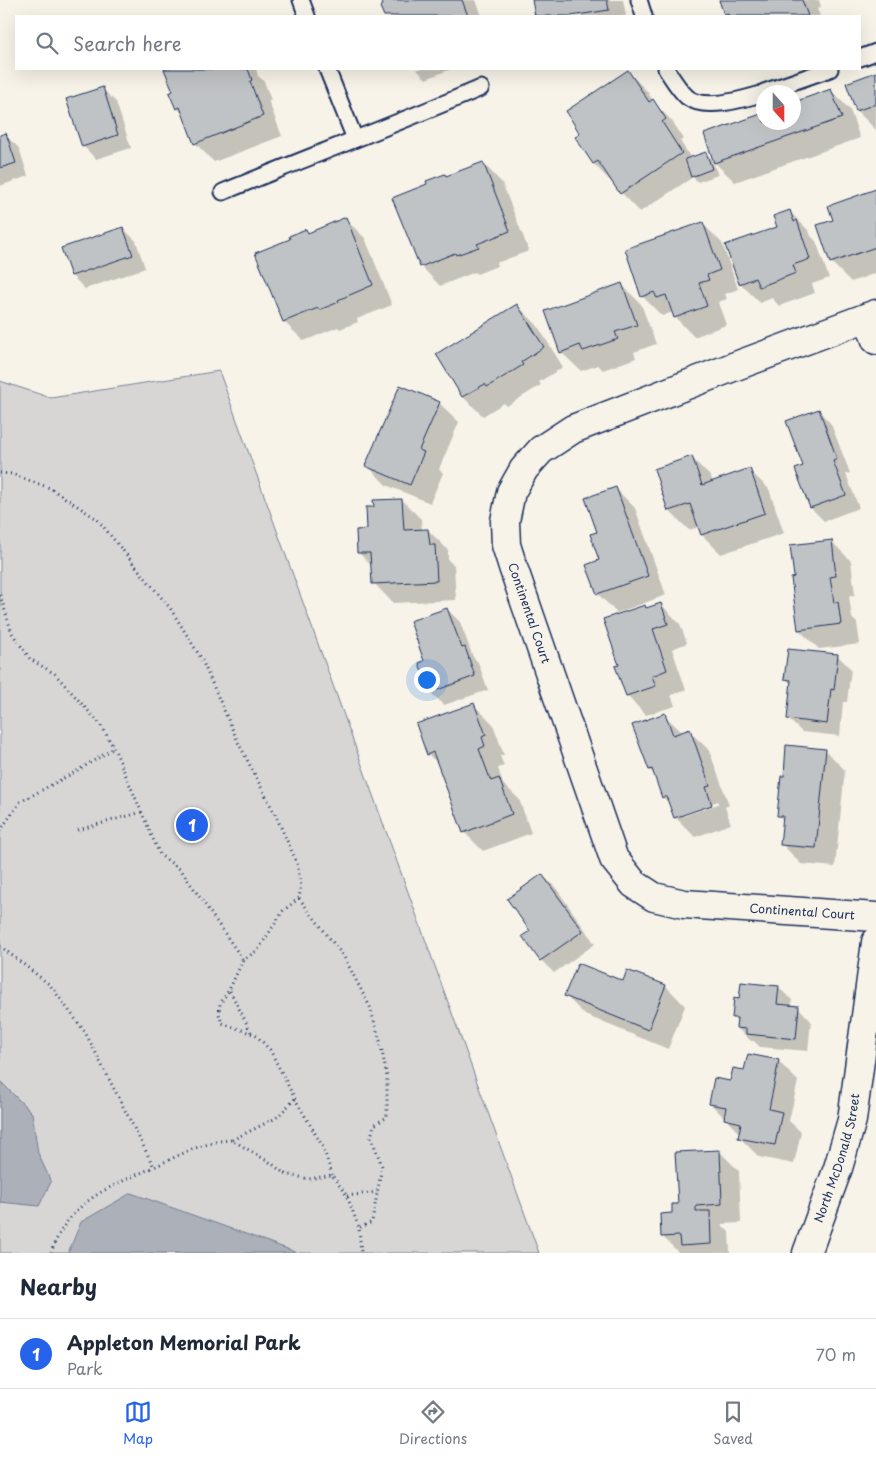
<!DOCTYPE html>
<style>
:root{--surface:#fff;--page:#f6f6f7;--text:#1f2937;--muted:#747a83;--line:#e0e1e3;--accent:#2563eb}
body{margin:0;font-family:"Playpen Sans",sans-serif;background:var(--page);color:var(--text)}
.compass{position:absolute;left:756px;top:85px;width:45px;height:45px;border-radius:50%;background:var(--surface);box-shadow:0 5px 20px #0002;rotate:159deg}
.you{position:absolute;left:426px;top:679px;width:18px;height:18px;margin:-12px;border:4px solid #fff;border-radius:50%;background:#1a73e8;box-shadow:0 0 0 8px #1a73e833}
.badge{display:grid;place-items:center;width:32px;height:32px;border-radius:50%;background:var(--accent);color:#fff;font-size:16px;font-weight:700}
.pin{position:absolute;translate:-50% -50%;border:2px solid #fff;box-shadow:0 1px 5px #0006}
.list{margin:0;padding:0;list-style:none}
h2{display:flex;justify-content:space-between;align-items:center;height:65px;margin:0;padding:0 20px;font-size:21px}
h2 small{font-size:16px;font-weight:400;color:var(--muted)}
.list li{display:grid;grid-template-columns:32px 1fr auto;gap:15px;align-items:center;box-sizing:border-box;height:70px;padding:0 20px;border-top:1px solid var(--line)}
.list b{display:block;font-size:19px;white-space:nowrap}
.list p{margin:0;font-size:16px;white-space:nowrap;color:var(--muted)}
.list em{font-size:16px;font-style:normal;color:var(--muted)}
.icon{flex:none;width:28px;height:28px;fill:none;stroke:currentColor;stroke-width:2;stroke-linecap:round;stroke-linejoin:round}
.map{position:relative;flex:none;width:876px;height:1253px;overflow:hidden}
.search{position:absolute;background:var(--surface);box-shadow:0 5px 20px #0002;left:15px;right:15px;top:15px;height:55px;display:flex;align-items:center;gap:12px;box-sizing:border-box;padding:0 18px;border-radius:0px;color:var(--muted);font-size:19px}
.sheet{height:135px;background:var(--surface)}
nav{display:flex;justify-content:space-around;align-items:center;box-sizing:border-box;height:70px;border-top:1px solid var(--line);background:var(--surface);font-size:14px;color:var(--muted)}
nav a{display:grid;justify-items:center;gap:2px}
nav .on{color:var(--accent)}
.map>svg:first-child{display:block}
.green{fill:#d7d6d4;stroke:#798299}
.water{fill:#acb0b9;stroke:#727c95}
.shadow{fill:#0003;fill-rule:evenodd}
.building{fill:#c0c3c5;stroke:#1b2f5e}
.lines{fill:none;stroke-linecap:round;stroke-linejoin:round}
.lane-casing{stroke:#1b2f5e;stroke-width:19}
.street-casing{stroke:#1b2f5e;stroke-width:31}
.path{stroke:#1b2f5e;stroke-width:3;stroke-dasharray:1 4;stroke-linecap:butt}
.lane{stroke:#f7f3e8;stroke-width:15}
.street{stroke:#f7f3e8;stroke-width:28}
.labels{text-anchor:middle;stroke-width:5;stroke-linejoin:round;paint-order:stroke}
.street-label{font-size:12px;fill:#1b2f5e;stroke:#f7f3e8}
</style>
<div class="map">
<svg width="876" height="1253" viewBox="0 0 876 1253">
<rect width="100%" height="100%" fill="#f7f3e8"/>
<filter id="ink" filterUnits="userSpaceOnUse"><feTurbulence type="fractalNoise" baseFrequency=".02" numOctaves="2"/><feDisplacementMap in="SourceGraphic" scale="10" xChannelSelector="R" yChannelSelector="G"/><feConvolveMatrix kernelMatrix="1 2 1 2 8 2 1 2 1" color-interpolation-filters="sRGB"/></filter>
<g filter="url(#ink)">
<polygon class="green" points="219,371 539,1253 0,1253 0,381 51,398"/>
<g class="water">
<polygon points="0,1081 32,1113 38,1153 51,1182 39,1206 0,1202"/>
<polygon points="131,1193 293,1251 298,1253 68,1253 81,1222"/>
</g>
<g class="shadow">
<polygon points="383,0 476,0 482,16 386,16 382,7 385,6"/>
<polygon points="534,0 623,0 626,16 536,16"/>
<polygon points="720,0 819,0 821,7 817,9 820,16 727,16"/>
<polygon points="165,69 256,69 258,76 264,81 271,100 268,100 282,136 214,162 195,143 184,115 177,108 174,92"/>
<polygon points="416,69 451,69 426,79"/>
<polygon points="628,72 647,91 655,104 672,121 684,139 680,141 691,158 706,153 712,160 718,175 698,182 693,177 640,212 594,164 577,137 582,134"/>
<polygon points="876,74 876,130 857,111"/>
<polygon points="102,89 116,102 131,148 96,159 83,146"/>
<polygon points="831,90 850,110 860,138 735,182 715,163 705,135 764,122 794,122 794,104"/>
<polygon points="5,135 19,148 28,176 0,186 0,136"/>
<polygon points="483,163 502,183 529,251 496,263 497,266 477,274 475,272 440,286 421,266 447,177"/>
<polygon points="876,191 876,273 851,282 831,262 835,221"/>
<polygon points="790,212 809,231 811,236 816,241 829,278 812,284 815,293 779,306 772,298 760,303 740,283"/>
<polygon points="345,219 365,238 392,305 357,319 358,322 340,329 338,327 304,341 284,322 257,254 291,240 306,230 309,234"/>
<polygon points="702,223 722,243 738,289 725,294 727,299 718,302 726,325 694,337 675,317 673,312 662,316 642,296"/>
<polygon points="123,228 136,241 145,268 85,289 72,276"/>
<polygon points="622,285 641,304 656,344 634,352 636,358 603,370 598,365 581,371 561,352"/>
<polygon points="517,305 537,325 563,367 539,382 541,385 507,406 504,403 483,416 463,397 437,354"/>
<polygon points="439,403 459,422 439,469 443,473 430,503 386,485 367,465"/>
<polygon points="818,410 831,424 850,473 846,474 859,508 824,521 811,508 804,467"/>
<polygon points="692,458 711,477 713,482 749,470 769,489 784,533 721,554 702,535 699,527 689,530 669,511 656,470"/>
<polygon points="615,488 635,508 666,595 617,613 598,594 600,561 598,533"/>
<polygon points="402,500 421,519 422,530 428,530 448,550 448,560 454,565 456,600 393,603 374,583 372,566 359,553 369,530"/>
<polygon points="831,541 851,561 855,595 849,596 852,618 857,623 860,644 819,649 799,630"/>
<polygon points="661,604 680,624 687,643 672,649 686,690 671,695 675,706 646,715 627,696 621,666 645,606 648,609"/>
<polygon points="447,609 460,622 473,657 478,662 488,690 444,705 430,692 426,661"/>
<polygon points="838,656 851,669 847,702 843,702 840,736 802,732 788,719 792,685 786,679"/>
<polygon points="473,704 493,724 504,755 500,756 504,766 498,768 503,784 519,799 531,833 483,851 464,832 440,766 428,754"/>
<path d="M 664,715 L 683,733 L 689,731 L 709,750 L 729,805 L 725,807 L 731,824 L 695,837 L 675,817 L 671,805 L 663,797 L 655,775 L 650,770 ZM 718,801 L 718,804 L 684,816 L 682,814 Z"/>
<polygon points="825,750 845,770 835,867 801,864 782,844 784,821 778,815 785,777"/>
<polygon points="542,875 556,888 595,944 554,973 541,960 531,931"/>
<polygon points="628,971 666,986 685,1006 668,1049 585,1015 566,996 623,982"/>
<polygon points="778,987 792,1000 791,1007 798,1007 811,1021 808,1051 760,1047 754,1041 751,1041 737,1028 738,1022 734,1017 741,1000"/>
<polygon points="778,1061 798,1081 789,1121 801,1132 794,1164 759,1157 739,1137 740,1134 710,1103 731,1083 745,1072"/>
<polygon points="719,1151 739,1171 741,1223 721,1224 729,1232 730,1253 679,1253 662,1236 679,1205"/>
</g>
<g class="building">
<polygon points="381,0 462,0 468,16 384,16 380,7 383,5"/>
<polygon points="532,0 607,0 609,10 571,16 535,16"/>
<polygon points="719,0 802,0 808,16 729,16 728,14 724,15"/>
<polygon points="164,69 248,69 252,80 250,81 263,116 194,144 180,107 176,109 169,93 173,91"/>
<polygon points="628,70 649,102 653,99 666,119 662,122 682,153 620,194 598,161 593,164 575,137 580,134 566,111"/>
<polygon points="876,72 876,104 856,111 846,83"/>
<polygon points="103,87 118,135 82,147 66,99"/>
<polygon points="831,89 842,118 714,163 704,134 764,113 764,122 794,122 794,102"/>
<polygon points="6,133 16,163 0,168 0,135"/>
<polygon points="706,152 712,169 691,177 685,159"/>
<polygon points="483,162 510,231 477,244 479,247 456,255 455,253 420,267 392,198 427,184 426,181 445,174 446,176"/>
<polygon points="876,189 876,247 830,263 817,225 833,220 828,206"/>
<polygon points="790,210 794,222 797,220 810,259 793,265 796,273 759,287 755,278 739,284 725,245 777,227 773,216"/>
<polygon points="346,217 373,285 338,300 339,302 319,310 318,308 283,322 255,253 290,239 289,236 306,229 308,233"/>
<polygon points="703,222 720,270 707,275 709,280 699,283 707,306 674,318 666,295 657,298 654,292 641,297 625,249"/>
<polygon points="123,227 133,255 71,276 61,248"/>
<polygon points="622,283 637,325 615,332 618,339 583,351 580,345 560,353 545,311"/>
<polygon points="517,304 544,347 521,362 523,365 487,387 485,384 462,397 436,354"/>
<polygon points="400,385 440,402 419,450 424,452 410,485 365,466"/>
<polygon points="819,409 837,459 833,461 846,495 810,508 795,469 803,466 786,421"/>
<polygon points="692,456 702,485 750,468 765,513 701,535 690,504 668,511 654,469"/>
<polygon points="616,487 648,576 597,594 586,565 599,560 590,534 597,532 585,498"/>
<polygon points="402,499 404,530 428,529 430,545 435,545 437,581 372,584 370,553 357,553 356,530 367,529 366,507 374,507 373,500"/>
<polygon points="832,540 836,576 830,577 834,603 838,602 841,624 798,630 791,578 794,577 790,545"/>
<polygon points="661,603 668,624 653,629 667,670 652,676 656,686 626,696 615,666 619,665 603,619 645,605 646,608"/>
<polygon points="447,608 462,648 465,647 475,676 429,693 419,663 424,661 410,621"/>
<polygon points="788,649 838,654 834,690 831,689 827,724 787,719 791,680 784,679"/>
<polygon points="474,703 486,735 482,737 485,746 479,749 491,781 499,778 512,814 463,833 433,752 427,755 416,724"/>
<polygon points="665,713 673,735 690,729 710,786 706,787 712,805 674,818 666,796 662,798 652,769 649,770 632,725"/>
<polygon points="786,745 826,749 816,848 780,845 783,816 777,816 781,776 784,776"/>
<polygon points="542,874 583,931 540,961 522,936 530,931 507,899"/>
<polygon points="578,963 623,981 627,970 666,985 648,1030 564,996"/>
<polygon points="741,982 779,986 777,1004 799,1006 796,1039 746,1034 746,1029 736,1028 737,1018 732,1018 734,998 739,999"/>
<polygon points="748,1054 779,1060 769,1109 782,1112 775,1145 738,1138 741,1123 724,1119 726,1107 709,1104 714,1078 730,1081 733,1068 744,1070"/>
<polygon points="720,1150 722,1204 696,1206 696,1211 710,1211 711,1244 680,1246 679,1236 661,1237 660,1214 672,1213 672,1204 678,1204 675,1152"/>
</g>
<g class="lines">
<g class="lane-casing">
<g id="lane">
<polyline points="301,0 307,16"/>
<polyline points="639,0 644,16"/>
<polyline points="860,58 876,52"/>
<polyline points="327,69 355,139"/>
<path d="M 666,69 C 672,78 679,90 687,97 C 704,111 745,99 764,93"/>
<polyline points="764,92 830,69"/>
<path d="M 223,192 C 309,157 396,124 481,88"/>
</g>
</g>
<g class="street-casing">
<g id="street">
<path id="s1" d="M 876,314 L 733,367 L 573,429 L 541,450 L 524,469 L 511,492 L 505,521 L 506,545 L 514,570 L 614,859 L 634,884 L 654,897 L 684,904 L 876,917"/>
<polyline points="868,317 876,340"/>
<path id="s2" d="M 807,1253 L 838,1168 L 852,1120 L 876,942"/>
</g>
</g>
<g class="path">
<polyline points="0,473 12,474 50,488 97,519 170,608 201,658 238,742 276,816 297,863 301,886 299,898 344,957 370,1007 380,1041 387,1077 387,1117 374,1125 371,1137 382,1166 372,1222 359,1228"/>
<polyline points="0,595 12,633 30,659 55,674 100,724 114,748 160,855 181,870 243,960"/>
<polyline points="78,830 142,812"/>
<polyline points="0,831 20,802 77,771 114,748"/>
<polyline points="299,898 283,911 258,950 243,960 229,990 220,1004 219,1014 222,1023 256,1035 270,1050 295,1099 323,1147 332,1175"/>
<polyline points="0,946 50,985 85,1032 154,1167 192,1149 219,1141 232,1140 271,1163 285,1174 309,1179 332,1175 347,1196 359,1228 361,1253"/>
<polyline points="230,991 252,1034"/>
<polyline points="232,1140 276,1118 295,1099"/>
<polyline points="347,1196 377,1192"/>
<path d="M 51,1253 C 69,1200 108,1188 154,1167"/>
</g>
<use href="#lane" class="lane"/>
<use href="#street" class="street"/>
</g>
</g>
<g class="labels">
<g class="street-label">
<text dy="4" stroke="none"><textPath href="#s1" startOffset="540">Continental Court</textPath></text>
<text dy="4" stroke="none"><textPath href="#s1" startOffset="1005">Continental Court</textPath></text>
<text dy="4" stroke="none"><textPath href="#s2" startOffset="100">North McDonald Street</textPath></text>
</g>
</g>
</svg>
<svg class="compass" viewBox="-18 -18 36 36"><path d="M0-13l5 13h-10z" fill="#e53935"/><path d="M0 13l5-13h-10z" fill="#747a83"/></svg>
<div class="you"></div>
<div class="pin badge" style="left:192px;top:825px">1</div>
<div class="search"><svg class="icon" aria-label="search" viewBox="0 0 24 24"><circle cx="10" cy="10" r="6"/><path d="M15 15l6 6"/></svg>Search here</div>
</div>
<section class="sheet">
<h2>Nearby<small></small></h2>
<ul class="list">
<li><span class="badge">1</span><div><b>Appleton Memorial Park</b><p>Park</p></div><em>70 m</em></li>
</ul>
</section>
<nav>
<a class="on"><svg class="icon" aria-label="map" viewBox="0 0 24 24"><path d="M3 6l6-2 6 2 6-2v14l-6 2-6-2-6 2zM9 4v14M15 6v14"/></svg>Map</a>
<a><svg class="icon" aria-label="directions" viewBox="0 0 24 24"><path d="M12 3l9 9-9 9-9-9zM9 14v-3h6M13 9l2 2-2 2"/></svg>Directions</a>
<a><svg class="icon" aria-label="saved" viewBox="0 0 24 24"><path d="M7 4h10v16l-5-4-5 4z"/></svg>Saved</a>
</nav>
